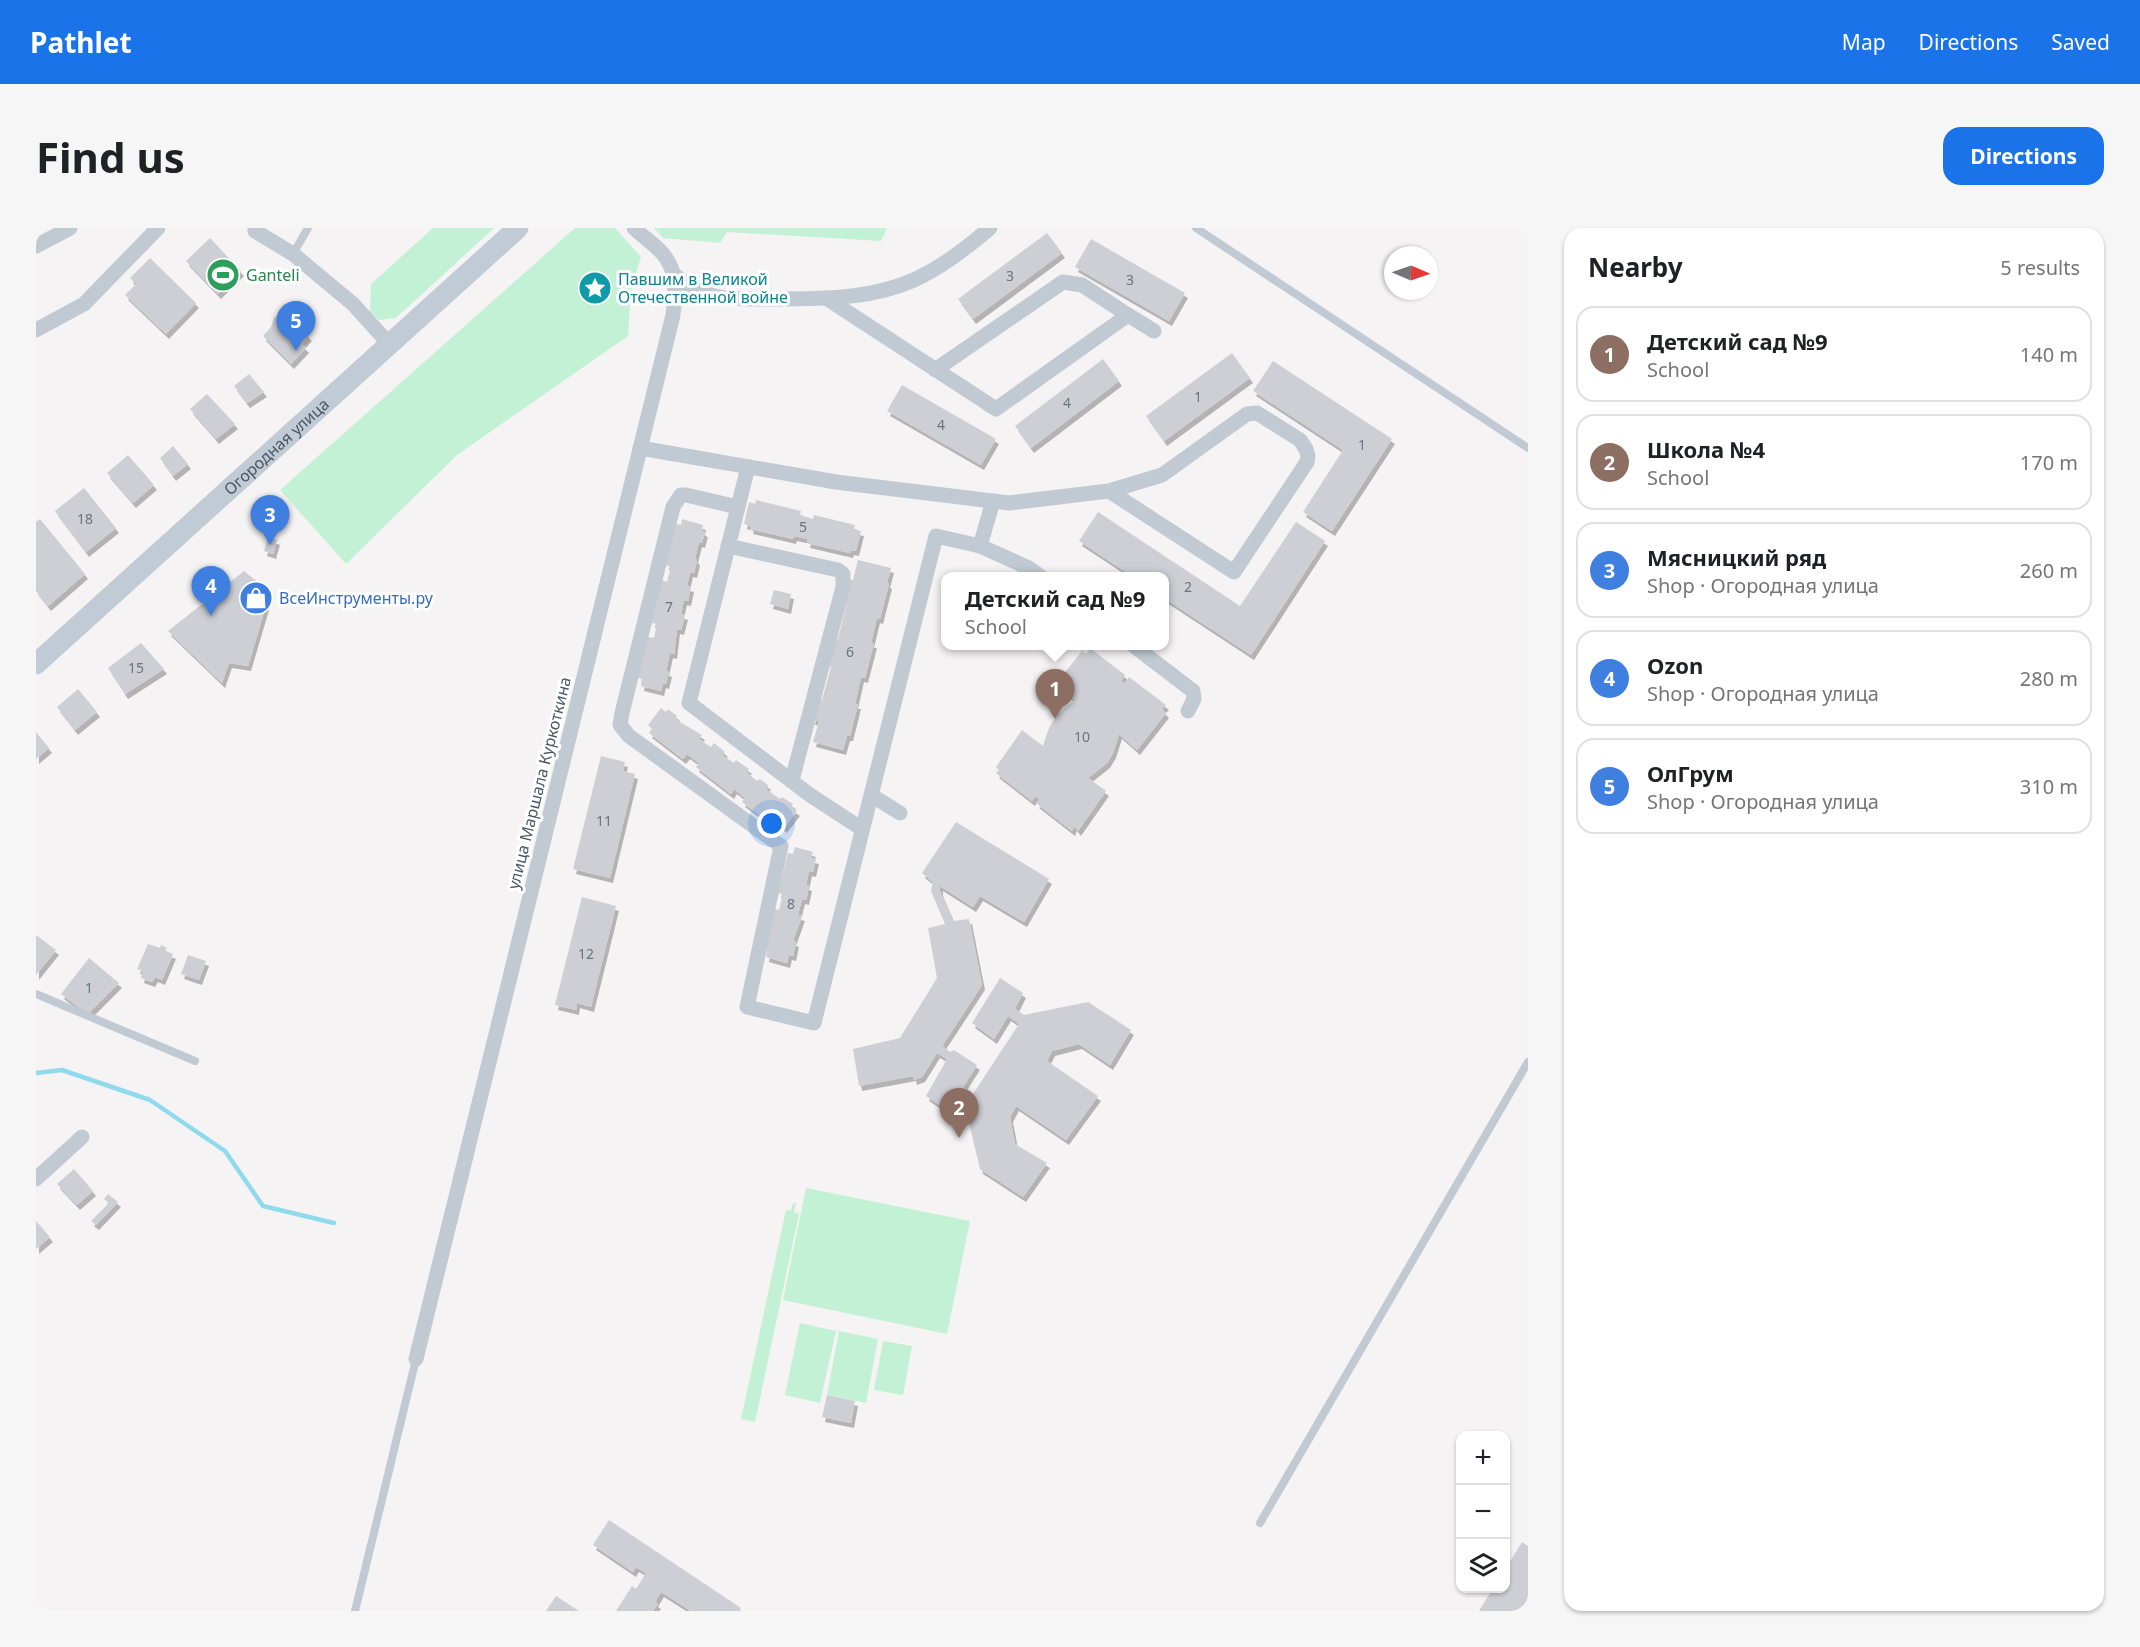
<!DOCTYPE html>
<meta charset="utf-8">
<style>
:root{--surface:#fff;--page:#f6f6f6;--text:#202124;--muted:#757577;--line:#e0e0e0;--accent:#1a73e8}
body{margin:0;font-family:"Noto Sans",sans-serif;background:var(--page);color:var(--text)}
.controls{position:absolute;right:18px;bottom:18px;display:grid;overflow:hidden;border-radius:12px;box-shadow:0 2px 4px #0004}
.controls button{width:54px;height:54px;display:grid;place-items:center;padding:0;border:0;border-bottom:2px solid var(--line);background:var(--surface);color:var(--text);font:30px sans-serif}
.compass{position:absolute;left:1348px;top:18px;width:54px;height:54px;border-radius:50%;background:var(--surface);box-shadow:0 2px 4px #0004;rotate:92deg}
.you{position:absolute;left:736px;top:596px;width:21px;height:21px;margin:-15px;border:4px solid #fff;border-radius:50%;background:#1a73e8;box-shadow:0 0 0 9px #1a73e833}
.badge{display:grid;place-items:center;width:39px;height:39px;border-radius:50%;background:var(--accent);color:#fff;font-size:20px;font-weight:700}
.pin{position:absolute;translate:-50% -50px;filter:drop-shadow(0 2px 3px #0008)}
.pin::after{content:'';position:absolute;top:32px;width:21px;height:18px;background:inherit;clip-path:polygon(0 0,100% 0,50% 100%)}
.popup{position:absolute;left:905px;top:344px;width:228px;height:78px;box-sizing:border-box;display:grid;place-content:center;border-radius:12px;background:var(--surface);filter:drop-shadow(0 2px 4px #0005);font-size:20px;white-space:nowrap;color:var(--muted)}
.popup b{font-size:22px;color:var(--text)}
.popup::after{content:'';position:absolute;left:50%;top:100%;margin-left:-12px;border:12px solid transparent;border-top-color:var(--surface)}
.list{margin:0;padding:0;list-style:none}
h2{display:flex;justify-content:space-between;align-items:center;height:78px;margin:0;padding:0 24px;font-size:26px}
h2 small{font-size:20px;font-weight:400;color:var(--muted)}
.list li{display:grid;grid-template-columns:39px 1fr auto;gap:18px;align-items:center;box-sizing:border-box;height:96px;margin:0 12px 12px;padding:0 12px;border:2px solid var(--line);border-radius:18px}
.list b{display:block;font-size:22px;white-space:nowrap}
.list p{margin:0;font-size:20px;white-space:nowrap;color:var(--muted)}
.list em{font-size:20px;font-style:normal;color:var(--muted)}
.icon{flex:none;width:33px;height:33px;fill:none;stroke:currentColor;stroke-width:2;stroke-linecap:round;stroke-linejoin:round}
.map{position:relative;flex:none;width:1492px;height:1383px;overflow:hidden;border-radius:18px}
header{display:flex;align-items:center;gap:36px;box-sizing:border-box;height:84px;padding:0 30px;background:var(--accent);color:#fff}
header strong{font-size:28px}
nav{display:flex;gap:33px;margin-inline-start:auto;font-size:21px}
.intro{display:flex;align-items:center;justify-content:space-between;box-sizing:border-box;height:144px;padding:0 36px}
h1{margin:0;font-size:42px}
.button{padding:15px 27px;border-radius:18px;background:var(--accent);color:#fff;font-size:21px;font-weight:700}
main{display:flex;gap:36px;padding:0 36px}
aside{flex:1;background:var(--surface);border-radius:18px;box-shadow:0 2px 4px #0004}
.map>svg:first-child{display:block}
.green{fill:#c3f1d5}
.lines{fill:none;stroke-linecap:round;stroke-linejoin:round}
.stream{stroke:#90daee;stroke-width:4.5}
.building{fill:#cdcfd5;filter:url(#shadow)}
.lane{stroke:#c1cad2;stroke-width:8}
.street{stroke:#c1cad2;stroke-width:15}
.secondary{stroke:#c1cbd6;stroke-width:21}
.labels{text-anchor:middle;stroke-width:6;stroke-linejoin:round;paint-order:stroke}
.number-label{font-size:14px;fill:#6b747e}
.leisure-label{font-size:16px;fill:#27864d;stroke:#fff;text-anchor:start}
.culture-label{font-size:16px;fill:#0d838f;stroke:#fff;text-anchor:start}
.street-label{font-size:16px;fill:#4a5661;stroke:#fff}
.shop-label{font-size:16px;fill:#366cbe;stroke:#fff;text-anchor:start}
</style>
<header>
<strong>Pathlet</strong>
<nav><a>Map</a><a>Directions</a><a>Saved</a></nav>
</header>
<div class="intro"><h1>Find us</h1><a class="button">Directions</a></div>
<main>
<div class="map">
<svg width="1492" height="1383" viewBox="0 0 1492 1383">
<defs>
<filter id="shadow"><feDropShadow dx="3" dy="5" stdDeviation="0" flood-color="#0004"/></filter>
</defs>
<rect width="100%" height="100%" fill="#f5f3f3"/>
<g class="green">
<polygon points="397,0 458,0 373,78 359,90 343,92 334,84 335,56"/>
<polygon points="539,0 579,0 605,29 595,62 592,108 421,227 310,336 244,262"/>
<polygon points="618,0 851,0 845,13 691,4 684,15 627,10"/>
<polygon points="770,960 934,993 911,1106 747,1072"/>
<polygon points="757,975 760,975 758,984 763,986 719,1194 705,1191 750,982 755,983"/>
<polygon points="764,1095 800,1103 784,1175 749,1167"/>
<polygon points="803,1103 842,1111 830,1175 791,1167"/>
<polygon points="847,1113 876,1118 867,1167 838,1162"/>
</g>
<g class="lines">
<polyline class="stream" points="0,845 26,842 114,872 189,923 227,978 298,995"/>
</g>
<g class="building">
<polygon points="1011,5 1026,25 937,91 922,71"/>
<polygon points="174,10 205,43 182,66 150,33"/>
<polygon points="1055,11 1149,65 1133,93 1039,39"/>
<polygon points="114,30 160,75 130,106 89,67 100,56 94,50"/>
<polygon points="245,86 260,87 265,94 265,101 273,108 266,116 270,120 255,136 227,108 235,99 238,90"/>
<polygon points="1196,125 1214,150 1128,213 1110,188"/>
<polygon points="1067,131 1083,153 995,220 979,198"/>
<polygon points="1237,133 1356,211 1296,303 1267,284 1307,222 1217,163"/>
<polygon points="213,146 228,164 211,175 198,158"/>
<polygon points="866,157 960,211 945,237 851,183"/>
<polygon points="171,166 199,196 180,211 154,181"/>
<polygon points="137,218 152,236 137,248 124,230"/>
<polygon points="92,227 118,257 97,275 71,245"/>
<polygon points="48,260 80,300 50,324 19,283"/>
<polygon points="720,272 765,283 764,287 777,291 778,287 819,297 818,302 825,303 820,323 815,322 814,325 771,315 772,311 758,308 757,311 714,301 715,298 708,296 713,274 719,276"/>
<polygon points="1062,284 1204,378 1260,294 1289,313 1215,427 1128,370 1128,348 1096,348 1043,313"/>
<polygon points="4,291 49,346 12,378 0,363 0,294"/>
<polygon points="646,291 667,297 666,303 669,304 666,315 663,314 659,330 661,333 658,345 654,344 651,358 655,359 652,373 648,372 645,386 649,387 645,402 641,401 638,426 634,425 630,443 633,444 630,456 627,455 625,463 605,458 606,451 602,450 612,409 618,410 621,396 616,395 626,352 631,354 635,339 630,337 640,296 645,297"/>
<polygon points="232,309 241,312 237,326 228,323"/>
<polygon points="822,332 855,340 851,355 853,356 844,391 841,390 835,415 838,415 829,450 825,449 819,476 822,476 814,508 811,508 807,522 777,514 783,493 776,492 781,471 786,472 796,435 791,433 797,410 802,411 811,374 807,373 812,351 817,352"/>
<polygon points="208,343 234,364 212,438 193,435 186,455 132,403"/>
<polygon points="738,362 755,366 752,381 734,376"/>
<polygon points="105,415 128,441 89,466 72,440"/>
<polygon points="1054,420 1089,447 1085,453 1089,456 1093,449 1130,477 1126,481 1130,485 1101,522 1083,506 1077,525 1071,535 1052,550 1070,563 1042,603 1038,598 1036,603 1000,575 1004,572 999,568 996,573 960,545 963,542 960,539 986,502 1007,518 1013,500 1021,487 1039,472 1020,456 1046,423 1050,426"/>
<polygon points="42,461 61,484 39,502 21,479"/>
<polygon points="625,480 630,484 632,481 641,488 639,491 666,507 663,511 675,519 678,515 689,524 686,527 698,535 700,532 713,541 710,544 721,553 724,551 732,557 730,561 744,571 746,569 757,576 755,579 761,583 748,600 743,596 741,600 706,574 709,570 698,561 695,566 660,539 663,535 651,526 647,531 613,505 616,501 612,497"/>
<polygon points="0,504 13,520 0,531"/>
<polygon points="565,528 589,534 587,543 599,546 574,650 537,641"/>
<polygon points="920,594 1013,651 988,694 944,668 937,679 904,658 904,663 917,693 933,691 946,757 906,818 914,824 918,822 941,837 927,859 937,866 983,796 972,788 958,811 936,795 964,750 987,765 979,781 988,787 1052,774 1095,802 1074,837 1043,816 1016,823 1011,833 1062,868 1030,912 980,878 974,889 979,916 1011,935 987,969 944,941 929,878 930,873 921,866 911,882 890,868 911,831 901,825 886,849 878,852 877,848 823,858 817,821 864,810 901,750 892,700 909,696 895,663 897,654 886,645"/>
<polygon points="759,619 777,624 775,630 780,631 777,644 773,643 770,657 773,658 770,672 766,671 762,687 766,688 757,713 760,714 757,728 753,727 751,735 730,729 731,723 728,722 738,681 743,682 747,666 742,665 752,625 757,626"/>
<polygon points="546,669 580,678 555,779 541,775 540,782 519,777"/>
<polygon points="0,707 20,722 0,747"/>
<polygon points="112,716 124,720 125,717 131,720 129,723 137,726 126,752 119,749 116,754 105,750 107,743 101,741"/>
<polygon points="152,727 170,733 163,752 145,746"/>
<polygon points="53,730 83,755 52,786 25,766"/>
<polygon points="38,941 57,963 41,977 21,956"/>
<polygon points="72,966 82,974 60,997 55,993 73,975 68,971"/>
<polygon points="0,993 14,1009 0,1021"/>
<polygon points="791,1167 819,1173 815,1195 786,1189"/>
<polygon points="573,1292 705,1380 703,1383 655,1383 625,1364 619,1374 622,1376 617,1383 580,1383 596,1358 600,1361 610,1345 600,1339 597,1344 557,1317"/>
<polygon points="1486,1314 1492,1318 1492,1375 1487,1383 1443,1383 1457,1360 1470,1360 1470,1340"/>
<polygon points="520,1368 543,1383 510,1383"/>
</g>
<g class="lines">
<g class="lane">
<polyline points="1160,0 1492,220"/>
<polyline points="257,26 272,0"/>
<polyline points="0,766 159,833"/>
<polyline points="1224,1295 1492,834"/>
<polyline points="319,1383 380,1131"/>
</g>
<g class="street">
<polyline points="219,0 219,3 257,26 317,76 354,117"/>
<polyline points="0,18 34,0"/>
<path d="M 637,46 C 646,52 657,62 668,65 C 688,72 711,71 732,71 C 783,71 840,72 886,48 C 910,36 933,18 954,0"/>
<polyline points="790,70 960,181 1092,87 1118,103"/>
<polyline points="0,102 48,76 122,0"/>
<polyline points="899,142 1027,54 1046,57 1092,87"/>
<polyline points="604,220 800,254 973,275 1073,263 1198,344 1271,234 1272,228 1270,221 1264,212 1221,185 1211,186 1126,247 1073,263"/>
<polyline points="712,239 702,279 650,267 645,267 637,279 586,485 584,497 593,508 745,618 711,779 778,795 900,308 944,318 957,273"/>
<polyline points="702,279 653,475 774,567 826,601"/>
<polyline points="692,318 802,342 807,346 807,359 756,552"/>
<polyline points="944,318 993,340 1004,348"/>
<polyline points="1098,418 1157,463 1158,471 1152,483"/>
<polyline points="835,567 864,585"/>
<polyline points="0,951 46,909"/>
<path d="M 380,1131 L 637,87 C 639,68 642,47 630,30 C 623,19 608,10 598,0"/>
</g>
<path class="secondary" id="s1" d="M 0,436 L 482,0"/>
</g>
<defs>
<g id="stadium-disc" transform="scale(1.725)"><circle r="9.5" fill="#2e9e5b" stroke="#fff"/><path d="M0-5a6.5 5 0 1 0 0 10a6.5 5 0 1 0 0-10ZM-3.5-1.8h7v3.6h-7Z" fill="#fff"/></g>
<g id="sight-disc" transform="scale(1.725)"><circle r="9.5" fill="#0f9aa8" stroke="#fff"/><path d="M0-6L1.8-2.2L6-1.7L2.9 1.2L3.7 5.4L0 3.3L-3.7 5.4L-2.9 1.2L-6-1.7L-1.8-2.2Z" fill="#fff"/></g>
<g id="shop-disc" transform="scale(1.725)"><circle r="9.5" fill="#3f7fe0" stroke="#fff"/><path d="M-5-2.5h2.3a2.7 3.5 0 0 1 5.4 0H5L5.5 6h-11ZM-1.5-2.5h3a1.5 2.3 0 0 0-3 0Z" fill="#fff"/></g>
</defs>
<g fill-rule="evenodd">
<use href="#stadium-disc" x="187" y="47"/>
<use href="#sight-disc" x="559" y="60"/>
<use href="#shop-disc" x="220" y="370"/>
</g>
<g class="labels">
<g class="number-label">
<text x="974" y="53">3</text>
<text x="1094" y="57">3</text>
<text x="1162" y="174">1</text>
<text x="1031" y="180">4</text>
<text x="905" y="202">4</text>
<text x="1326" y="222">1</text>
<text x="49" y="296">18</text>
<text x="767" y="304">5</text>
<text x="1152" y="364">2</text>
<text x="633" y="384">7</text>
<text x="814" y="429">6</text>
<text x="100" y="445">15</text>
<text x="1046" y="514">10</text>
<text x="568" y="598">11</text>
<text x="755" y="681">8</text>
<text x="550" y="731">12</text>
<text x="53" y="765">1</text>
</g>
<g class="leisure-label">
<text x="210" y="53">Ganteli</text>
</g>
<g class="culture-label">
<text x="582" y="57">Павшим в Великой<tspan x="582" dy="18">Отечественной войне</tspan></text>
</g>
<g class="street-label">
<text dy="6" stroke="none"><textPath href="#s1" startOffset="324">Огородная улица</textPath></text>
<text transform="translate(503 555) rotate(-76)" y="6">улица Маршала Куркоткина</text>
</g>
<g class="shop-label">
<text x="243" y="376">ВсеИнструменты.ру</text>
</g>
</g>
</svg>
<div class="controls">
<button>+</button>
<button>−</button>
<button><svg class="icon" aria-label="layers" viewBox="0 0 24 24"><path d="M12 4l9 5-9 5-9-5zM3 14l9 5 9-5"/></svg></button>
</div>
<svg class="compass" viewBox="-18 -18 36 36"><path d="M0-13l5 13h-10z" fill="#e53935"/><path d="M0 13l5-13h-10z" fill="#757577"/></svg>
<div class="you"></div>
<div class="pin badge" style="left:1019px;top:491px;background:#8d6e63">1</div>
<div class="popup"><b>Детский сад №9</b>School</div>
<div class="pin badge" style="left:923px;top:910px;background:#8d6e63">2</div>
<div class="pin badge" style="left:234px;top:317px;background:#3f7fe0">3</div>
<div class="pin badge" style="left:175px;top:388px;background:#3f7fe0">4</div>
<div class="pin badge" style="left:260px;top:123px;background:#3f7fe0">5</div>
</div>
<aside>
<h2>Nearby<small>5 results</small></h2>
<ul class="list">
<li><span class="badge" style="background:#8d6e63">1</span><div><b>Детский сад №9</b><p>School</p></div><em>140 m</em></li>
<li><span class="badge" style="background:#8d6e63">2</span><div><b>Школа №4</b><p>School</p></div><em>170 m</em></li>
<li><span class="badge" style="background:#3f7fe0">3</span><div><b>Мясницкий ряд</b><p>Shop · Огородная улица</p></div><em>260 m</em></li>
<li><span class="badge" style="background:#3f7fe0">4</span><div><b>Ozon</b><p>Shop · Огородная улица</p></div><em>280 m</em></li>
<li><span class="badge" style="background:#3f7fe0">5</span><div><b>ОлГрум</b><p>Shop · Огородная улица</p></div><em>310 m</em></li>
</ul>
</aside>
</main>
